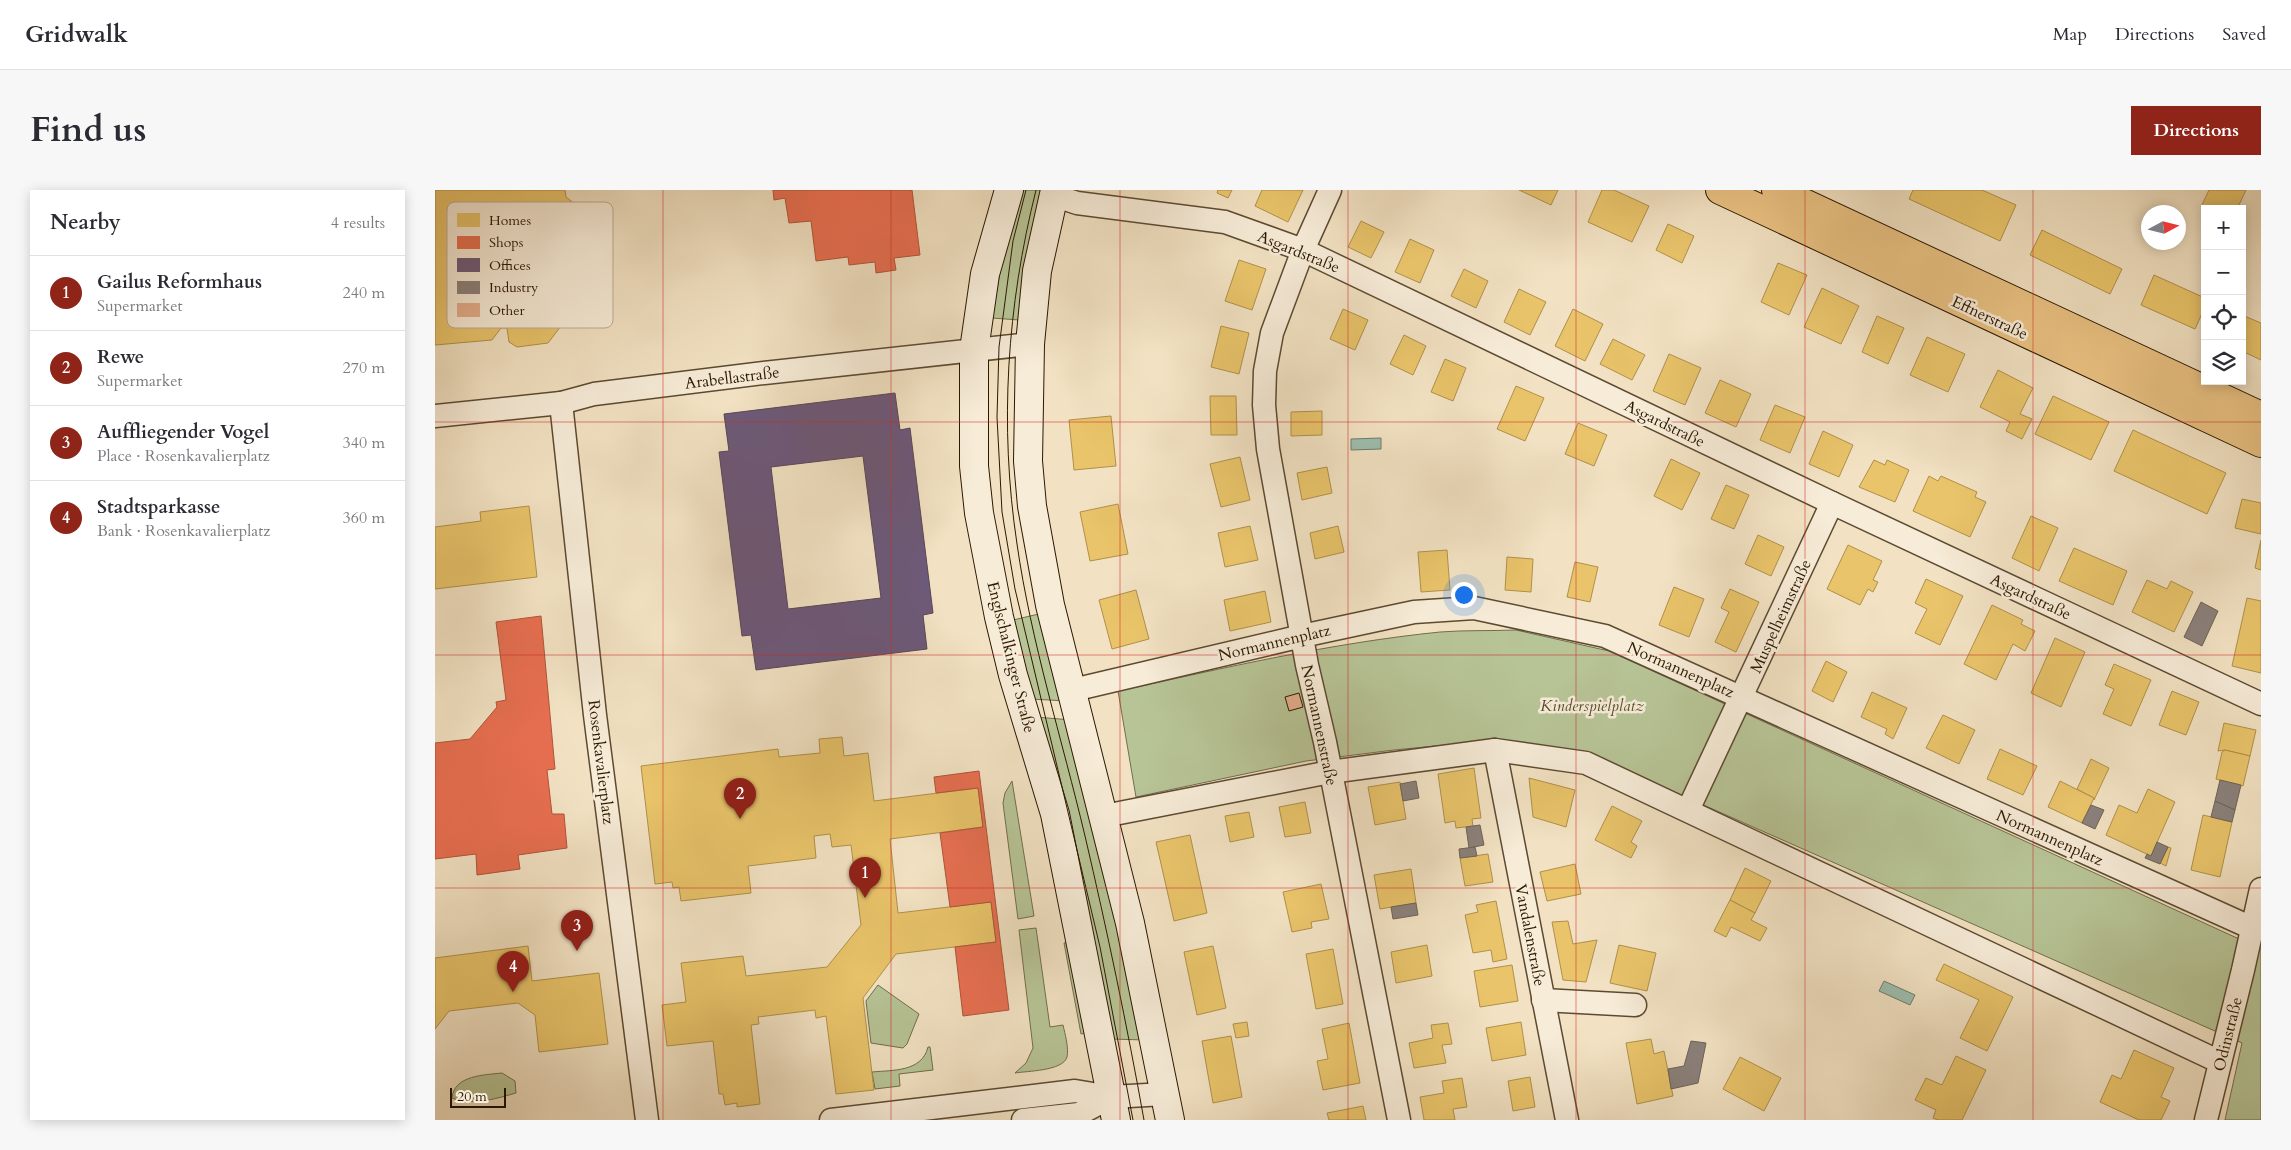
<!DOCTYPE html>
<meta charset="utf-8">
<style>
:root{--surface:#fff;--page:#f7f7f7;--text:#2b2b33;--muted:#7c7c81;--line:#e1e1e2;--accent:#8f2418}
body{margin:0;font-family:Cardo,serif;background:var(--page);color:var(--text)}
.controls{position:absolute;right:15px;top:15px;display:grid;overflow:hidden;border-radius:0px;box-shadow:0 2px 12px #0003}
.controls button{width:45px;height:45px;display:grid;place-items:center;padding:0;border:0;border-bottom:1px solid var(--line);background:var(--surface);color:var(--text);font:25px sans-serif}
.compass{position:absolute;left:1706px;top:15px;width:45px;height:45px;border-radius:50%;background:var(--surface);box-shadow:0 2px 12px #0003;rotate:83deg}
.scale{position:absolute;left:15px;bottom:12px;width:56px;box-sizing:border-box;padding-left:5px;border:2px solid #2b1800;border-top:0;font-size:14px;line-height:18px;white-space:nowrap;color:#2b1800;-webkit-text-stroke:4px #f7ecd8;paint-order:stroke}
.you{position:absolute;left:1028px;top:404px;width:18px;height:18px;margin:-12px;border:4px solid #fff;border-radius:50%;background:#1a73e8;box-shadow:0 0 0 8px #1a73e833}
.badge{display:grid;place-items:center;width:32px;height:32px;border-radius:50%;background:var(--accent);color:#fff;font-size:16px;font-weight:700}
.pin{position:absolute;translate:-50% -41px;filter:drop-shadow(0 1px 2px #0008)}
.pin::after{content:'';position:absolute;top:26px;width:18px;height:15px;background:inherit;clip-path:polygon(0 0,100% 0,50% 100%)}
.list{margin:0;padding:0;list-style:none}
h2{display:flex;justify-content:space-between;align-items:center;height:65px;margin:0;padding:0 20px;font-size:21px}
h2 small{font-size:16px;font-weight:400;color:var(--muted)}
.list li{display:grid;grid-template-columns:32px 1fr auto;gap:15px;align-items:center;box-sizing:border-box;height:75px;padding:0 20px;border-top:1px solid var(--line)}
.list b{display:block;font-size:19px;white-space:nowrap}
.list p{margin:0;font-size:16px;white-space:nowrap;color:var(--muted)}
.list em{font-size:16px;font-style:normal;color:var(--muted)}
.icon{flex:none;width:28px;height:28px;fill:none;stroke:currentColor;stroke-width:2;stroke-linecap:round;stroke-linejoin:round}
.map{position:relative;flex:none;width:1826px;height:930px;overflow:hidden;border-radius:0px}
header{display:flex;align-items:center;gap:30px;box-sizing:border-box;height:70px;padding:0 25px;background:var(--surface);border-bottom:1px solid var(--line)}
header strong{font-size:24px}
nav{display:flex;gap:28px;margin-inline-start:auto;font-size:18px}
.intro{display:flex;align-items:center;justify-content:space-between;box-sizing:border-box;height:120px;padding:0 30px}
h1{margin:0;font-size:35px}
.button{padding:12px 22px;border-radius:0px;background:var(--accent);color:#fff;font-size:18px;font-weight:700}
main{display:flex;gap:30px;padding:0 30px}
aside{flex:1;background:var(--surface);border-radius:0px;box-shadow:0 2px 12px #0003}
.map>svg:first-child{display:block}
.green{fill:#b7c496;stroke:#716e4b}
.water{fill:#9cbeaf;stroke:#6f7c69}
.homes{fill:#e9c46a;stroke:#b0904a}
.shops{fill:#e76f51;stroke:#af5539}
.offices{fill:#6d597a;stroke:#594655;fill-rule:evenodd}
.industry{fill:#8a817c;stroke:#6e6257}
.building{fill:#e5ae8d;stroke:#2b1800}
.lines{fill:none;stroke-linecap:round;stroke-linejoin:round}
.street-casing{stroke:#5d4a31;stroke-width:25}
.secondary-casing{stroke:#2b1800;stroke-width:30}
.primary-casing{stroke:#2b1800;stroke-width:30}
.street{stroke:#f7ecd8;stroke-width:22}
.secondary{stroke:#f7ecd8;stroke-width:28}
.primary{stroke:#e9c182;stroke-width:28}
.tram{stroke:#2b1800;stroke-width:1}
.grid{fill:none;stroke:#d62828;stroke-width:1;stroke-opacity:0.55}
.labels{text-anchor:middle;stroke-width:5;stroke-linejoin:round;paint-order:stroke}
.street-label{font-size:16px;fill:#2b1800;stroke:#f7ecd8}
.park-label{font-size:16px;font-style:italic;fill:#554c2d;stroke:#f7ecd8}
.key{fill:#f7ecd8;stroke:#baac97;stroke-width:1}
.key-label{font-size:14px;fill:#2b1800}
</style>
<header>
<strong>Gridwalk</strong>
<nav><a>Map</a><a>Directions</a><a>Saved</a></nav>
</header>
<div class="intro"><h1>Find us</h1><a class="button">Directions</a></div>
<main>
<aside>
<h2>Nearby<small>4 results</small></h2>
<ul class="list">
<li><span class="badge">1</span><div><b>Gailus Reformhaus</b><p>Supermarket</p></div><em>240 m</em></li>
<li><span class="badge">2</span><div><b>Rewe</b><p>Supermarket</p></div><em>270 m</em></li>
<li><span class="badge">3</span><div><b>Auffliegender Vogel</b><p>Place · Rosenkavalierplatz</p></div><em>340 m</em></li>
<li><span class="badge">4</span><div><b>Stadtsparkasse</b><p>Bank · Rosenkavalierplatz</p></div><em>360 m</em></li>
</ul>
</aside>
<div class="map">
<svg width="1826" height="930" viewBox="0 0 1826 930">
<rect width="100%" height="100%" fill="#f2e2c3"/>
<filter id="stains"><feTurbulence type="fractalNoise" baseFrequency=".004" numOctaves="4"/><feColorMatrix values="0 0 0 0 .2 0 0 0 0 .09 0 0 0 0 .02 0 0 0 .5 -.17"/></filter>
<radialGradient id="worn" r=".72"><stop offset=".6" stop-color="#630" stop-opacity="0"/><stop offset="1" stop-color="#630" stop-opacity=".3"/></radialGradient>
<g class="green">
<polygon points="585,0 610,0 584,130 557,128 567,71"/>
<polygon points="608,423 632,511 596,509 574,431"/>
<path d="M 1081,440 L 1174,461 L 1826,759 L 1826,930 L 1790,930 L 1807,853 L 1153,564 L 1062,550 L 959,560 L 871,571 L 701,607 L 683,501 C 789,478 896,453 1005,442 C 1030,440 1056,441 1081,440 Z"/>
<polygon points="600,527 637,530 710,850 676,849"/>
<polygon points="577,591 599,726 583,729 568,613 570,603"/>
<path d="M 601,738 L 615,837 L 628,835 C 630,844 634,858 632,867 C 628,881 592,881 580,883 L 591,873 L 598,858 L 584,740 Z"/>
<polygon points="635,752 652,843 646,844 629,753"/>
<polygon points="443,795 484,824 472,854 468,858 436,853 431,811"/>
<path d="M 493,857 L 495,857 L 498,880 L 464,884 L 465,896 L 440,899 L 437,882 C 458,880 487,882 493,857 Z"/>
<path d="M 67,883 L 80,891 L 81,903 C 60,909 37,916 17,908 C 19,885 50,885 67,883 Z"/>
</g>
<g class="water">
<polygon points="946,248 946,259 916,260 916,249"/>
<polygon points="1449,791 1480,805 1475,815 1444,801"/>
</g>
<g class="homes">
<polygon points="0,0 130,0 131,7 141,15 161,14 169,80 113,153 82,157 74,152 72,138 66,138 57,150 0,155"/>
<polygon points="783,0 797,0 793,8 782,3"/>
<polygon points="827,0 868,0 853,32 820,16"/>
<polygon points="1084,0 1123,0 1116,15"/>
<polygon points="1167,0 1179,0 1214,16 1197,52 1153,32"/>
<polygon points="1478,0 1547,0 1581,15 1565,51 1474,9"/>
<polygon points="1774,0 1811,0 1802,19 1771,19 1766,17"/>
<polygon points="926,31 949,42 936,68 913,57"/>
<polygon points="1233,34 1259,46 1247,73 1221,60"/>
<polygon points="1607,40 1687,79 1675,104 1595,65"/>
<polygon points="975,49 999,60 985,93 960,82"/>
<polygon points="804,70 831,79 817,120 790,111"/>
<polygon points="1343,73 1372,85 1354,125 1326,112"/>
<polygon points="1029,79 1053,91 1041,118 1016,106"/>
<polygon points="1719,85 1770,108 1770,117 1760,139 1706,115"/>
<polygon points="1387,98 1424,116 1406,154 1369,137"/>
<polygon points="1084,99 1111,112 1095,145 1069,132"/>
<polygon points="908,119 933,130 920,160 895,149"/>
<polygon points="1138,119 1168,134 1150,171 1120,156"/>
<polygon points="1807,125 1826,133 1826,170 1807,161"/>
<polygon points="1442,126 1469,138 1453,174 1427,162"/>
<polygon points="786,136 814,143 804,184 776,177"/>
<polygon points="969,145 991,156 978,185 955,174"/>
<polygon points="1492,147 1530,164 1513,202 1475,185"/>
<polygon points="1178,149 1210,165 1197,190 1165,174"/>
<polygon points="1234,164 1266,178 1250,215 1218,201"/>
<polygon points="1010,169 1031,178 1018,211 996,202"/>
<polygon points="1563,180 1598,198 1585,224 1597,229 1587,249 1571,241 1575,232 1545,217"/>
<polygon points="1285,190 1316,204 1301,237 1270,223"/>
<polygon points="1081,196 1109,208 1090,251 1062,239"/>
<polygon points="775,206 801,206 802,245 776,245"/>
<polygon points="1618,206 1674,232 1656,270 1600,244"/>
<polygon points="1340,215 1370,227 1355,263 1325,250"/>
<polygon points="887,221 887,245 856,246 856,222"/>
<polygon points="676,226 681,276 639,280 634,230"/>
<polygon points="1143,233 1172,245 1159,276 1130,264"/>
<polygon points="1698,240 1791,283 1772,324 1679,281"/>
<polygon points="1388,241 1418,255 1404,287 1374,274"/>
<polygon points="805,267 815,310 786,317 775,274"/>
<polygon points="1236,269 1265,283 1247,320 1219,306"/>
<polygon points="1439,270 1450,275 1452,270 1474,280 1460,312 1424,297"/>
<polygon points="892,277 897,303 867,310 862,283"/>
<polygon points="1494,286 1503,291 1506,286 1542,302 1540,307 1551,312 1535,347 1478,321"/>
<polygon points="1291,295 1314,305 1299,339 1276,329"/>
<polygon points="1807,309 1826,313 1826,344 1800,338"/>
<polygon points="683,314 693,364 655,371 645,322"/>
<polygon points="94,316 102,387 0,399 0,337 46,331 45,322"/>
<polygon points="1596,326 1623,338 1604,381 1577,368"/>
<polygon points="815,336 823,370 790,377 783,343"/>
<polygon points="903,336 909,362 880,369 875,343"/>
<polygon points="1323,345 1349,357 1336,386 1310,374"/>
<polygon points="1826,350 1826,380 1820,378"/>
<polygon points="1413,355 1447,371 1438,390 1443,392 1438,402 1433,399 1425,415 1392,399"/>
<polygon points="1639,358 1692,381 1678,415 1624,391"/>
<polygon points="1012,360 1015,400 986,402 983,362"/>
<polygon points="1072,367 1098,369 1096,402 1070,400"/>
<polygon points="1140,372 1163,377 1155,412 1132,407"/>
<polygon points="1491,389 1528,406 1505,455 1480,443 1492,419 1480,413"/>
<polygon points="1712,390 1732,399 1736,391 1758,402 1739,442 1697,422"/>
<polygon points="1239,397 1269,409 1254,447 1224,435"/>
<polygon points="1295,399 1324,412 1301,462 1280,452 1294,422 1286,418"/>
<polygon points="701,400 714,449 677,459 664,410"/>
<polygon points="830,401 836,432 795,441 789,410"/>
<polygon points="1812,408 1826,411 1826,483 1797,476"/>
<polygon points="1557,415 1588,430 1586,434 1600,441 1590,461 1578,454 1561,490 1529,474"/>
<polygon points="1620,448 1650,462 1626,517 1596,503"/>
<polygon points="1391,471 1412,482 1398,512 1377,501"/>
<polygon points="1679,474 1716,490 1696,536 1668,524 1679,499 1670,495"/>
<polygon points="1737,501 1764,512 1751,545 1724,535"/>
<polygon points="1437,502 1472,518 1458,549 1450,544 1452,539 1426,527"/>
<polygon points="1508,525 1540,540 1524,574 1491,558"/>
<polygon points="1789,533 1821,540 1815,566 1790,560 1783,561"/>
<polygon points="407,547 409,566 433,563 439,611 543,598 548,637 455,649 463,723 556,712 561,752 461,764 428,808 439,900 401,904 391,826 381,828 380,820 323,827 324,834 316,835 325,914 302,917 302,913 290,915 288,904 284,904 278,851 232,856 227,815 251,812 246,773 308,766 311,786 392,777 426,735 416,655 397,657 395,644 379,646 381,668 313,676 316,703 246,711 244,697 238,698 237,692 220,694 206,576 343,559 344,567 385,563 384,549"/>
<polygon points="1565,559 1602,576 1588,605 1552,589"/>
<polygon points="1790,560 1815,566 1808,596 1781,589 1787,562"/>
<polygon points="1656,569 1674,578 1659,610 1659,608 1642,599"/>
<polygon points="1039,578 1046,628 1037,629 1038,636 1021,638 1020,631 1010,633 1003,584"/>
<polygon points="1094,588 1140,600 1131,637 1098,627"/>
<polygon points="1625,591 1659,608 1647,633 1613,617"/>
<polygon points="965,592 971,629 940,635 933,597"/>
<polygon points="1713,599 1740,612 1716,666 1671,645 1684,615 1702,623"/>
<polygon points="870,612 876,643 850,647 844,617"/>
<polygon points="1177,616 1207,631 1196,652 1202,656 1196,668 1160,650"/>
<polygon points="814,622 819,647 795,652 790,626"/>
<polygon points="1768,625 1797,632 1785,687 1756,680"/>
<polygon points="755,645 772,723 739,731 721,652"/>
<polygon points="1733,657 1736,658 1731,676 1725,673"/>
<polygon points="1053,664 1058,692 1030,696 1025,668"/>
<polygon points="1140,674 1146,704 1112,711 1105,682"/>
<polygon points="1310,678 1336,691 1320,723 1295,710"/>
<polygon points="976,679 981,713 945,719 939,685"/>
<polygon points="886,694 894,729 876,732 877,738 857,742 848,702"/>
<polygon points="1295,710 1320,723 1316,730 1332,738 1325,751 1296,737 1291,747 1279,741"/>
<polygon points="1061,711 1072,769 1058,772 1056,760 1038,763 1030,725 1043,722 1041,715"/>
<polygon points="1133,731 1138,754 1162,750 1151,792 1128,790 1117,732"/>
<polygon points="992,755 997,786 961,793 956,762"/>
<polygon points="1184,755 1221,763 1212,801 1175,793"/>
<polygon points="93,756 97,791 164,783 173,854 104,862 100,825 83,813 14,821 0,839 0,768"/>
<polygon points="778,756 791,818 762,825 749,762"/>
<polygon points="898,759 908,814 881,819 871,764"/>
<polygon points="1509,774 1578,807 1552,861 1525,848 1544,810 1501,790"/>
<polygon points="1077,775 1083,811 1045,817 1039,781"/>
<polygon points="812,832 814,846 801,848 798,834"/>
<polygon points="1086,832 1091,865 1057,871 1051,838"/>
<polygon points="914,833 925,893 888,900 882,871 893,869 887,839"/>
<polygon points="1013,833 1017,854 1007,855 1011,873 979,878 974,853 998,848 996,835"/>
<polygon points="796,846 807,907 778,913 767,851"/>
<polygon points="1216,849 1219,864 1229,861 1238,906 1202,914 1191,853"/>
<polygon points="1699,860 1739,878 1726,907 1735,911 1726,930 1704,930 1665,912 1677,885 1686,889"/>
<polygon points="1521,866 1551,880 1527,930 1503,930 1498,928 1501,920 1480,910 1491,888 1507,895"/>
<polygon points="1305,867 1346,888 1329,921 1288,899"/>
<polygon points="1095,887 1100,917 1078,921 1073,891"/>
<polygon points="1027,888 1032,917 1018,919 1020,930 989,930 985,907 1009,903 1007,891"/>
<polygon points="928,916 931,930 894,930 892,923"/>
</g>
<g class="shops">
<polygon points="338,0 477,0 485,65 459,68 461,80 441,83 440,72 414,75 413,67 381,71 376,31 354,33 350,8 339,10"/>
<polygon points="106,426 120,579 112,580 117,624 129,624 132,658 83,665 85,679 42,685 41,664 0,669 0,553 35,549 62,517 61,512 71,510 61,432"/>
<polygon points="544,581 574,820 528,826 520,757 561,752 556,712 515,717 505,643 548,637 543,598 501,603 499,587"/>
</g>
<path class="offices" d="M 460,203 L 465,240 L 475,238 L 498,423 L 488,425 L 492,459 L 321,480 L 316,445 L 307,446 L 284,262 L 294,261 L 289,224 ZM 428,266 L 446,408 L 353,419 L 336,277 Z"/>
<g class="industry">
<polygon points="1766,412 1783,421 1767,456 1749,447"/>
<polygon points="1785,590 1806,595 1800,620 1780,611"/>
<polygon points="981,591 984,608 968,611 965,594"/>
<polygon points="1780,611 1800,620 1797,632 1776,627"/>
<polygon points="1656,615 1669,620 1660,639 1647,633"/>
<polygon points="1045,635 1049,655 1034,658 1031,637"/>
<polygon points="1722,652 1733,657 1725,674 1710,668 1712,664 1716,666"/>
<polygon points="1040,657 1042,666 1025,668 1024,659"/>
<polygon points="981,713 983,725 958,729 956,717"/>
<polygon points="1256,851 1271,853 1263,893 1236,899 1233,879 1249,876"/>
</g>
<polygon class="building" points="864,503 868,517 854,521 850,507"/>
<g class="lines">
<g class="street-casing">
<g id="street">
<polyline points="895,0 868,60 837,143 830,181 829,215 833,259 872,475 890,552 964,930"/>
<polyline points="618,5 642,13 790,32 868,60 1397,313 1826,514"/>
<polyline points="126,213 160,525 212,930"/>
<polyline points="0,226 126,213 159,204 329,183 595,154"/>
<polyline points="638,500 867,446 979,422 1039,418 1170,446 1817,738"/>
<polyline points="1060,560 1132,930"/>
<polyline points="1253,620 1397,313"/>
<polyline points="669,626 895,582 1060,560 1151,573 1785,872"/>
<polyline points="1108,810 1200,815"/>
<polyline points="396,930 640,901 676,907 730,904"/>
<polyline points="588,930 644,924 676,907"/>
<polyline points="1771,930 1808,780 1826,699"/>
</g>
</g>
<g class="secondary-casing">
<g id="secondary">
<polyline points="574,0 550,84 539,160 539,276 544,323 564,427 578,485 620,624 681,930"/>
<polyline points="620,0 602,81 595,154 593,271 597,316 615,415 695,733 735,930"/>
</g>
</g>
<g class="primary-casing">
<g id="primary">
<polyline points="1285,0 1826,253"/>
<polyline points="1341,0 1826,226"/>
</g>
</g>
<use href="#street" class="street"/>
<use href="#secondary" class="secondary"/>
<use href="#primary" class="primary"/>
<g class="tram">
<polyline points="591,0 578,51 564,157 562,227 567,322 580,399 665,757 698,930"/>
<path d="M 601,0 C 572,116 564,235 582,354 C 596,452 627,549 650,646 C 672,740 692,835 709,930"/>
</g>
</g>
<path class="grid" d="M 228,0 L 228,930M 456,0 L 456,930M 685,0 L 685,930M 913,0 L 913,930M 1141,0 L 1141,930M 1370,0 L 1370,930M 1598,0 L 1598,930M 0,232 L 1826,232M 0,465 L 1826,465M 0,698 L 1826,698"/>
<g class="labels">
<g class="street-label">
<text transform="translate(864 61) rotate(22)" y="6">Asgardstraße</text>
<text transform="translate(1555 127) rotate(25)" y="6">Effnerstraße</text>
<text transform="translate(297 187) rotate(-7)" y="6">Arabellastraße</text>
<text transform="translate(1230 233) rotate(26)" y="6">Asgardstraße</text>
<text transform="translate(1596 406) rotate(25)" y="6">Asgardstraße</text>
<text transform="translate(1345 426) rotate(-65)" y="6">Muspelheimstraße</text>
<text transform="translate(839 452) rotate(-13)" y="6">Normannenplatz</text>
<text transform="translate(577 467) rotate(76)" y="6">Englschalkinger Straße</text>
<text transform="translate(1246 479) rotate(24)" y="6">Normannenplatz</text>
<text transform="translate(885 535) rotate(78)" y="6">Normannenstraße</text>
<text transform="translate(167 572) rotate(83)" y="6">Rosenkavalierplatz</text>
<text transform="translate(1615 647) rotate(24)" y="6">Normannenplatz</text>
<text transform="translate(1096 745) rotate(79)" y="6">Vandalenstraße</text>
<text transform="translate(1792 844) rotate(-76)" y="6">Odinstraße</text>
</g>
<g class="park-label">
<text x="1157" y="521">Kinderspielplatz</text>
</g>
</g>
<rect x="12" y="12" width="166" height="126" rx="8" class="key"/>
<rect x="22" y="23" width="23" height="14" fill="#e9c46a"/>
<rect x="22" y="46" width="23" height="13" fill="#e76f51"/>
<rect x="22" y="68" width="23" height="14" fill="#6d597a"/>
<rect x="22" y="91" width="23" height="13" fill="#8a817c"/>
<rect x="22" y="113" width="23" height="14" fill="#e5ae8d"/>
<g class="key-label">
<text x="54" y="35">Homes</text>
<text x="54" y="57">Shops</text>
<text x="54" y="80">Offices</text>
<text x="54" y="102">Industry</text>
<text x="54" y="125">Other</text>
</g>
<rect width="100%" height="100%" filter="url(#stains)"/>
<rect width="100%" height="100%" fill="url(#worn)"/>
</svg>
<div class="controls">
<button>+</button>
<button>−</button>
<button><svg class="icon" aria-label="locate" viewBox="0 0 24 24"><circle cx="12" cy="12" r="6"/><path d="M12 2v4M12 18v4M2 12h4M18 12h4"/></svg></button>
<button><svg class="icon" aria-label="layers" viewBox="0 0 24 24"><path d="M12 4l9 5-9 5-9-5zM3 14l9 5 9-5"/></svg></button>
</div>
<svg class="compass" viewBox="-18 -18 36 36"><path d="M0-13l5 13h-10z" fill="#e53935"/><path d="M0 13l5-13h-10z" fill="#7c7c81"/></svg>
<div class="scale">20 m</div>
<div class="you"></div>
<div class="pin badge" style="left:430px;top:708px">1</div>
<div class="pin badge" style="left:305px;top:629px">2</div>
<div class="pin badge" style="left:142px;top:761px">3</div>
<div class="pin badge" style="left:78px;top:802px">4</div>
</div>
</main>
